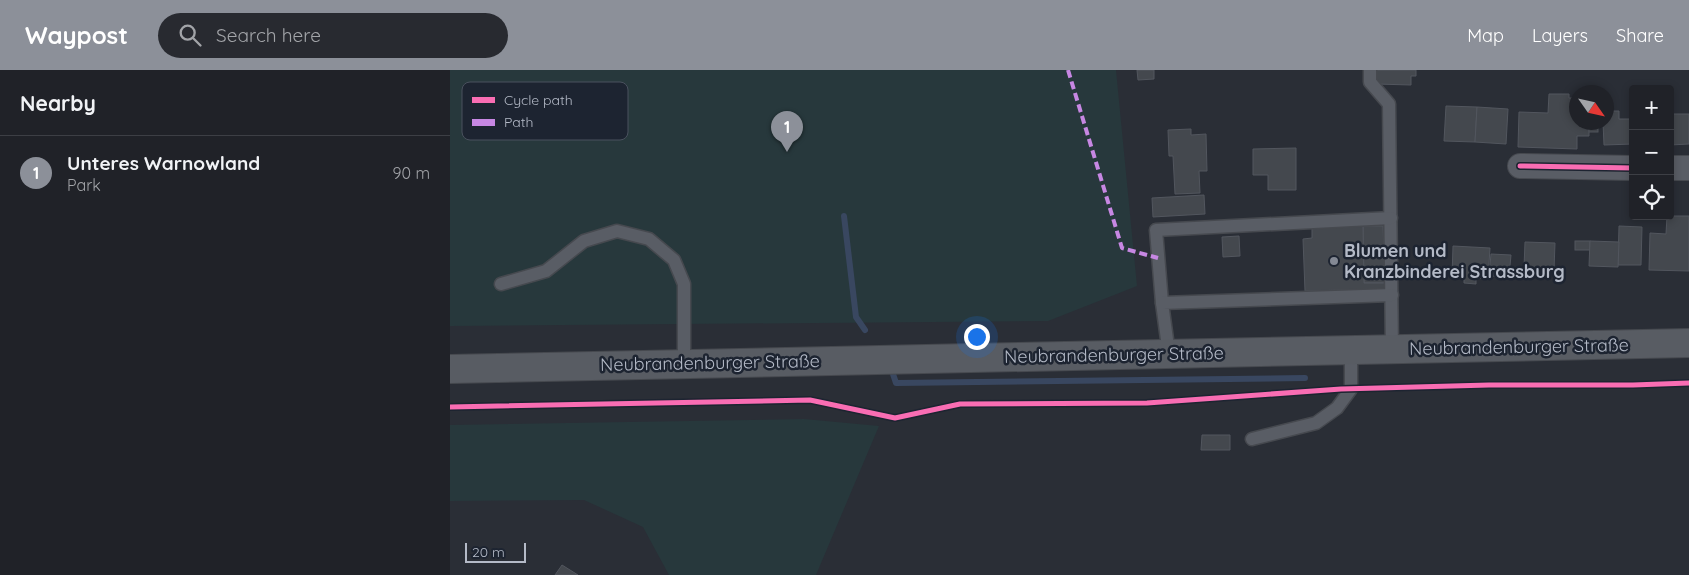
<!DOCTYPE html>
<meta charset="utf-8">
<style>
:root{--surface:#202228;--page:#282a30;--text:#f1f3f6;--muted:#a2a4a8;--line:#3d3f45;--accent:#8c9099}
body{margin:0;font-family:Quicksand,sans-serif;background:var(--page);color:var(--text)}
.controls{position:absolute;right:15px;top:15px;display:grid;overflow:hidden;border-radius:5px;box-shadow:0 2px 8px #0003}
.controls button{width:45px;height:45px;display:grid;place-items:center;padding:0;border:0;border-bottom:1px solid var(--line);background:var(--surface);color:var(--text);font:25px sans-serif}
.compass{position:absolute;left:1119px;top:15px;width:45px;height:45px;border-radius:50%;background:var(--surface);box-shadow:0 2px 8px #0003;rotate:124deg}
.scale{position:absolute;left:15px;bottom:12px;width:61px;box-sizing:border-box;padding-left:5px;border:2px solid #b4bac7;border-top:0;font-size:14px;line-height:18px;white-space:nowrap;color:#b4bac7;-webkit-text-stroke:4px #1d2431;paint-order:stroke}
.you{position:absolute;left:526px;top:266px;width:18px;height:18px;margin:-12px;border:4px solid #fff;border-radius:50%;background:#1a73e8;box-shadow:0 0 0 8px #1a73e833}
.badge{display:grid;place-items:center;width:32px;height:32px;border-radius:50%;background:var(--accent);color:#fff;font-size:16px;font-weight:700}
.pin{position:absolute;translate:-50% -41px;filter:drop-shadow(0 1px 2px #0008)}
.pin::after{content:'';position:absolute;top:26px;width:18px;height:15px;background:inherit;clip-path:polygon(0 0,100% 0,50% 100%)}
.list{margin:0;padding:0;list-style:none}
h2{display:flex;justify-content:space-between;align-items:center;height:65px;margin:0;padding:0 20px;font-size:21px}
h2 small{font-size:16px;font-weight:400;color:var(--muted)}
.list li{display:grid;grid-template-columns:32px 1fr auto;gap:15px;align-items:center;box-sizing:border-box;height:75px;padding:0 20px;border-top:1px solid var(--line)}
.list b{display:block;font-size:19px;white-space:nowrap}
.list p{margin:0;font-size:16px;white-space:nowrap;color:var(--muted)}
.list em{font-size:16px;font-style:normal;color:var(--muted)}
.icon{flex:none;width:28px;height:28px;fill:none;stroke:currentColor;stroke-width:2;stroke-linecap:round;stroke-linejoin:round}
.map{position:relative;flex:none;width:1239px;height:505px;overflow:hidden}
header{display:flex;align-items:center;gap:30px;box-sizing:border-box;height:70px;padding:0 25px;background:var(--accent);color:#fff}
header strong{font-size:24px}
nav{display:flex;gap:28px;margin-inline-start:auto;font-size:18px}
.search{width:350px;height:45px;background:var(--page);display:flex;align-items:center;gap:12px;box-sizing:border-box;padding:0 18px;border-radius:28px;color:var(--muted);font-size:19px}
main{display:flex}
aside{flex:1;background:var(--surface)}
.map>svg:first-child{display:block}
.green{fill:#27383c}
.lines{fill:none;stroke-linecap:round;stroke-linejoin:round}
.stream{stroke:#394760;stroke-width:6}
.building{fill:#44484e;stroke:#52565e}
.lane-casing{stroke:#46494f;stroke-width:15}
.street-casing{stroke:#46494f;stroke-width:26}
.secondary-casing{stroke:#46494f;stroke-width:30}
.lane{stroke:#595d65;stroke-width:12}
.street{stroke:#595d65;stroke-width:24}
.secondary{stroke:#585c63;stroke-width:28}
.quiet{stroke:#c787e3;stroke-width:4;stroke-dasharray:8 4;stroke-linecap:butt}
.cycleway-casing{stroke:#1d2431;stroke-width:8}
.cycleway{stroke:#f96db3;stroke-width:5}
.poi-dot{fill:#848994;stroke:#1d2431;stroke-width:2}
.labels{text-anchor:middle;stroke-width:5;stroke-linejoin:round;paint-order:stroke}
.poi-label{font-size:18px;font-weight:bold;fill:#b4bac7;stroke:#1d2431;text-anchor:start}
.street-label{font-size:18px;fill:#b4bac7;stroke:#1d2431}
.key{fill:#1d2431;stroke:#4a515e;stroke-width:1}
.key-label{font-size:14px;fill:#b4bac7}
</style>
<header>
<strong>Waypost</strong>
<div class="search"><svg class="icon" aria-label="search" viewBox="0 0 24 24"><circle cx="10" cy="10" r="6"/><path d="M15 15l6 6"/></svg>Search here</div>
<nav><a>Map</a><a>Layers</a><a>Share</a></nav>
</header>
<main>
<aside>
<h2>Nearby<small></small></h2>
<ul class="list">
<li><span class="badge">1</span><div><b>Unteres Warnowland</b><p>Park</p></div><em>90 m</em></li>
</ul>
</aside>
<div class="map">
<svg width="1239" height="505" viewBox="0 0 1239 505">
<rect width="100%" height="100%" fill="#2a2e36"/>
<g class="green">
<polygon points="0,0 666,0 687,216 598,251 0,256"/>
<polygon points="354,349 429,356 366,505 219,505 193,457 134,430 0,431 0,355"/>
</g>
<g class="lines">
<g class="stream">
<polyline points="394,146 406,247 415,260"/>
<polyline points="443,304 446,313 855,308"/>
</g>
</g>
<g class="building">
<polygon points="687,0 704,0 704,9 688,10"/>
<polygon points="926,0 966,0 966,6 961,6 961,15 926,14"/>
<polygon points="1099,24 1119,24 1119,28 1126,28 1126,52 1139,52 1139,66 1127,66 1127,79 1068,77 1069,42 1098,43"/>
<polygon points="996,36 1027,37 1025,72 994,71"/>
<polygon points="1027,37 1058,39 1056,74 1025,72"/>
<polygon points="1156,41 1169,41 1169,49 1183,49 1183,74 1154,75 1153,52 1156,52"/>
<polygon points="1220,44 1239,44 1239,74 1220,75"/>
<rect x="1139" y="52" width="9" height="10"/>
<polygon points="741,59 741,65 756,64 757,101 749,101 750,123 725,124 723,86 719,86 718,60"/>
<polygon points="846,78 846,120 818,120 818,105 803,105 803,79"/>
<polygon points="754,125 755,144 703,147 702,128"/>
<polygon points="1217,146 1239,146 1239,201 1199,200 1200,163 1216,164"/>
<polygon points="913,156 933,156 935,213 914,213"/>
<polygon points="913,156 914,213 935,213 935,219 855,221 853,169 862,168 862,158"/>
<polygon points="1169,156 1192,157 1191,195 1168,195"/>
<polygon points="789,166 790,186 773,187 772,167"/>
<rect x="1125" y="171" width="15" height="9"/>
<polygon points="1140,171 1169,172 1168,197 1139,196"/>
<polygon points="1075,172 1105,173 1104,200 1074,198"/>
<polygon points="1003,176 1040,178 1038,209 1026,208 1026,214 1014,213 1014,207 1002,207"/>
<polygon points="1041,184 1061,185 1059,207 1039,206"/>
<polygon points="752,365 780,365 780,380 751,380"/>
<polygon points="112,495 128,505 105,505"/>
</g>
<g class="lines">
<g class="lane-casing">
<g id="lane">
<polyline points="920,0 920,12 939,34 942,280"/>
<polyline points="51,214 96,201 134,171 167,161 199,169 224,190 234,214 234,293"/>
<polyline points="712,233 706,160 941,148"/>
<polyline points="719,284 712,233 942,225"/>
<polyline points="802,369 866,353 887,338 901,319 901,281"/>
</g>
</g>
<g class="street-casing">
<g id="street">
<polyline points="1070,96 1183,98"/>
<polyline points="1220,98 1239,98"/>
</g>
</g>
<g class="secondary-casing">
<polyline id="secondary" points="0,299 1239,273"/>
</g>
<use href="#lane" class="lane"/>
<use href="#street" class="street"/>
<use href="#secondary" class="secondary"/>
<polyline class="quiet" points="618,0 672,178 708,188"/>
<g class="cycleway-casing">
<g id="cycleway">
<polyline points="1070,96 1183,98"/>
<polyline points="0,337 360,330 445,348 510,334 697,333 891,319 1039,315 1183,315 1239,313"/>
</g>
</g>
<use href="#cycleway" class="cycleway"/>
</g>
<circle class="poi-dot" cx="884" cy="191" r="5"/>
<g class="labels">
<g class="poi-label">
<text x="894" y="187">Blumen und<tspan x="894" dy="21">Kranzbinderei Strassburg</tspan></text>
</g>
<g class="street-label">
<text transform="translate(1069 277) rotate(-1)" y="6">Neubrandenburger Straße</text>
<text transform="translate(664 285) rotate(-1)" y="6">Neubrandenburger Straße</text>
<text transform="translate(260 293) rotate(-1)" y="6">Neubrandenburger Straße</text>
</g>
</g>
<rect x="12" y="12" width="166" height="58" rx="8" class="key"/>
<rect x="22" y="27" width="23" height="6" fill="#f96db3"/>
<rect x="22" y="49" width="23" height="7" fill="#c787e3"/>
<g class="key-label">
<text x="54" y="35">Cycle path</text>
<text x="54" y="57">Path</text>
</g>
</svg>
<div class="controls">
<button>+</button>
<button>−</button>
<button><svg class="icon" aria-label="locate" viewBox="0 0 24 24"><circle cx="12" cy="12" r="6"/><path d="M12 2v4M12 18v4M2 12h4M18 12h4"/></svg></button>
</div>
<svg class="compass" viewBox="-18 -18 36 36"><path d="M0-13l5 13h-10z" fill="#e53935"/><path d="M0 13l5-13h-10z" fill="#a2a4a8"/></svg>
<div class="scale">20 m</div>
<div class="you"></div>
<div class="pin badge" style="left:337px;top:82px">1</div>
</div>
</main>
